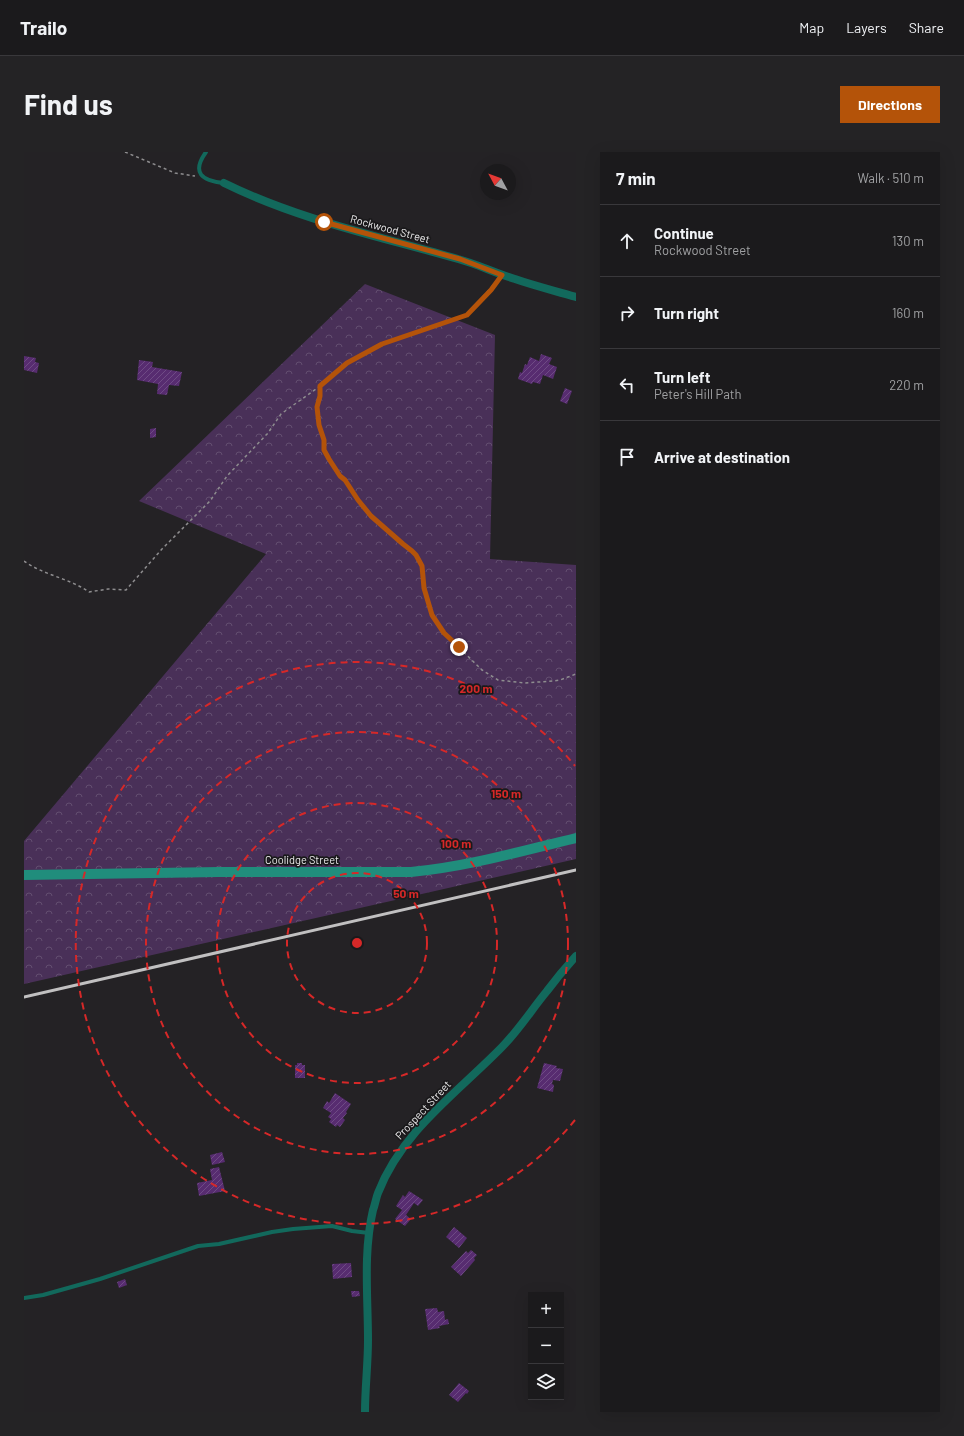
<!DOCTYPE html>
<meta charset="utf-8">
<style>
:root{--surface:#1b1a1c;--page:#242325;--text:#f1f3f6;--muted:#a0a1a3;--line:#39383b;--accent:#b45309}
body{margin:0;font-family:Barlow,sans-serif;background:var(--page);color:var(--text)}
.controls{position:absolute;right:12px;bottom:12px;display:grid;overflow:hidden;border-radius:0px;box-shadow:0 4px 16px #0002}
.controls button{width:36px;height:36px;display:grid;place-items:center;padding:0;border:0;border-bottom:1px solid var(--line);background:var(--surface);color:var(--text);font:20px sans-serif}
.compass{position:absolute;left:456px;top:12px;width:36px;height:36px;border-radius:50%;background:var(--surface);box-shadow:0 4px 16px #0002;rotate:311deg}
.stop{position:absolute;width:12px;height:12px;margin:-9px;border:3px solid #b45309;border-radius:50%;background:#fff}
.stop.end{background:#b45309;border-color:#fff;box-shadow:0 1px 4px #0008}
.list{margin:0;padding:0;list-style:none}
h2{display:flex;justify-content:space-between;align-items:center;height:52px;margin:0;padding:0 16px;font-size:17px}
h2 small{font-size:13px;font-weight:400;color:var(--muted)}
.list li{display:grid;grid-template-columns:26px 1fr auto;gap:12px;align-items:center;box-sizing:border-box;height:72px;padding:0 16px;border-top:1px solid var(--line)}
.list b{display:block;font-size:15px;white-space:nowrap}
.list p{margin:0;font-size:13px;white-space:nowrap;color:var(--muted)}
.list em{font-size:13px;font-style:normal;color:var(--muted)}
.icon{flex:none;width:22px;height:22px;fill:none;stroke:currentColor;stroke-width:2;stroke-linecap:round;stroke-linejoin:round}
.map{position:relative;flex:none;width:552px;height:1260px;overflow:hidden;border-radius:0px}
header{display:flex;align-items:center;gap:24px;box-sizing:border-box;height:56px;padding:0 20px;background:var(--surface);border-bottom:1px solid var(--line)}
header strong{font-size:19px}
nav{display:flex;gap:22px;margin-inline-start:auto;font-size:14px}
.intro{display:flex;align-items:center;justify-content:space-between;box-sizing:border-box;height:96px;padding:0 24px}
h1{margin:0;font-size:28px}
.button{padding:10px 18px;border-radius:0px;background:var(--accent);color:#fff;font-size:14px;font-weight:700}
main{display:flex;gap:24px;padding:0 24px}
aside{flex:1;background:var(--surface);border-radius:0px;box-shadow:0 4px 16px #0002}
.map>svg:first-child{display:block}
.park{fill:url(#park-crowns)}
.building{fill:url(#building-hatch)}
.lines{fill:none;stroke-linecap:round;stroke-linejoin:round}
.path{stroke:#8e8d8f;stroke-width:1.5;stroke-dasharray:3 3;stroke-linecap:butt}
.service{stroke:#12695c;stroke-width:4}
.minor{stroke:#12695c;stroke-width:8}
.secondary{stroke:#208d7c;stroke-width:10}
.rail{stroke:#c1c0c1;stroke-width:3}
.route{stroke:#b45309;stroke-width:5}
.ring{fill:none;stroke:#d62828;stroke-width:2;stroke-dasharray:7 5}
.labels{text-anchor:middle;stroke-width:3.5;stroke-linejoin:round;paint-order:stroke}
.street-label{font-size:11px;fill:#ebeaeb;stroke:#1a191b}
.centre{fill:#d62828;stroke:#1a191b;stroke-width:2}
.ring-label{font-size:12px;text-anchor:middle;font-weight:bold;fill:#d62828;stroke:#1a191b;stroke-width:3.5;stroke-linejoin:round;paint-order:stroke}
</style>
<header>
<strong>Trailo</strong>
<nav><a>Map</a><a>Layers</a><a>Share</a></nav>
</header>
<div class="intro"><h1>Find us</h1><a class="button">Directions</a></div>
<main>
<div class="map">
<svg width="552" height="1260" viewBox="0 0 552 1260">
<defs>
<pattern id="park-crowns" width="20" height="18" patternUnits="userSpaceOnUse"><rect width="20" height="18" fill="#493058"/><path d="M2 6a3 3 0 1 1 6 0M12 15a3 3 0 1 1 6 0" fill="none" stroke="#634e70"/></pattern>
<pattern id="building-hatch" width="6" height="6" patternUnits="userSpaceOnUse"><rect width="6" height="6" fill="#572c70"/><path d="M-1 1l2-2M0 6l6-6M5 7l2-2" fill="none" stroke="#6f4b85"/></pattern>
</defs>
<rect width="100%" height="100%" fill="#242225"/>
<polygon class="park" points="341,132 471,183 466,407 552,413 552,707 0,832 0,689 242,402 115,349"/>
<g class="building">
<polygon points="517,202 528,206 525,212 533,215 529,227 519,223 516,232 509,230 508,232 494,227 496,220 498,221 501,212 503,213 506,205 515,209"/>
<polygon points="0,204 12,206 11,210 15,211 13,221 0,218"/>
<polygon points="115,208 129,210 128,215 158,220 155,234 145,233 143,243 133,242 134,232 113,228"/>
<polygon points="541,236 548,239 543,252 536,249"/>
<polygon points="132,276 132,285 126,286 126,277"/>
<polygon points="273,911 278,911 278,913 281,913 281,926 271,926 271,913 273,913"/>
<polygon points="520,911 533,914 532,916 539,917 536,929 529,928 528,932 530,933 529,940 513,936"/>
<polygon points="311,941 327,952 322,960 323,961 319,966 321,968 316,975 313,973 312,975 305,970 307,967 304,965 307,961 299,956 303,949 305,951"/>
<polygon points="198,1000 201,1010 188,1013 186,1003"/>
<polygon points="195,1015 201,1039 175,1044 173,1031 188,1028 186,1017"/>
<polygon points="385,1039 399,1048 394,1054 390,1051 382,1063 387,1067 381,1074 371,1067 378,1058 372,1054 379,1043 381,1045"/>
<polygon points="430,1075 443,1086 435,1096 422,1085"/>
<polygon points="447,1098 453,1103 450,1106 451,1108 437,1124 427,1115 442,1099 444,1101"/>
<polygon points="327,1111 328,1125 309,1127 308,1112"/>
<polygon points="101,1127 103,1133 95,1136 93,1130"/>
<polygon points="327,1139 335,1139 336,1144 328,1145"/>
<polygon points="413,1156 414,1160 420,1159 421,1168 424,1167 425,1172 415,1174 416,1176 404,1178 401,1157"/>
<polygon points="435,1231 445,1239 443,1242 442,1241 434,1250 425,1243"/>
</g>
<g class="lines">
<g class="path">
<polyline points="101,0 151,21 171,24"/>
<polyline points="296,234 296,244 293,255 295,273 300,288 300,298 309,314 321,328 334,348 347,364 379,392 388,399 392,403 398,414 400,436 408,463 420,481 458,518 474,528 501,531 529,529 536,528 552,522"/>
<path d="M 0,409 C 19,423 45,426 65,440 L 84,437 L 102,438 L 138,397 L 186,349 L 203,324 L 244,281 L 257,262 L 296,234 L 323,211 L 358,192 L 443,163 L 472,130"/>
</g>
<g class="service">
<path d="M 182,0 C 167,21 178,29 200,31"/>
<polyline points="0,1146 19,1143 76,1127 174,1094 195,1092 248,1080 269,1077 308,1074 328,1079 345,1081"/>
</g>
<g class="minor">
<path d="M 200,31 C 275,68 354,84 434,107 C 453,112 471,121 491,127 C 511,134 532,139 552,145"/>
<path d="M 341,1260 C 341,1236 344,1212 344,1188 C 344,1144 339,1101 349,1058 C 351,1053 352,1046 354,1041 C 378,979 433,941 478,895 C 495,878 508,857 523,839 C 532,827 542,815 552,804"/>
</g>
<path class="secondary" d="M 0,723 L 195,720 L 387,720 C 443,715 497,699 552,686"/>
<polyline class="rail" points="0,845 552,718"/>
</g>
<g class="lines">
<polyline class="route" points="300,70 436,107 478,123 467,138 443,163 358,192 323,211 296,234 296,244 293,255 295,273 300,288 300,298 305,307 316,324 321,328 334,348 347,364 379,392 388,399 392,403 398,414 400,436 408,463 420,481 435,495"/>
</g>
<g class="ring">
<circle cx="333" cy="791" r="70"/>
<circle cx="333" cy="791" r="140"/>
<circle cx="333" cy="791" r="211"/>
<path d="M551 968A281 281 0 1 1 551 614"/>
</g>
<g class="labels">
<g class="street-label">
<text transform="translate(366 77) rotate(15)" y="4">Rockwood Street</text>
<text x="278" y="712">Coolidge Street</text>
<text transform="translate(399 958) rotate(-47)" y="4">Prospect Street</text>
</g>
</g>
<circle cx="333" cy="791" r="6" class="centre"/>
<g class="ring-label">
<text x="452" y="541">200 m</text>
<text x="482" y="646">150 m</text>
<text x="432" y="696">100 m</text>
<text x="382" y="746">50 m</text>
</g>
</svg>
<div class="controls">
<button>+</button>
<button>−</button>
<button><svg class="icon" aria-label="layers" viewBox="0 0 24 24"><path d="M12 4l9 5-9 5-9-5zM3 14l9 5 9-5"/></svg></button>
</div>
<svg class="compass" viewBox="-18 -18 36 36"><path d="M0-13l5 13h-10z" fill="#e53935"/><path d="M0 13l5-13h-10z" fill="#a0a1a3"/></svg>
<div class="stop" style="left:300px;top:70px"></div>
<div class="stop end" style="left:435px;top:495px"></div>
</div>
<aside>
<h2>7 min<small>Walk · 510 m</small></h2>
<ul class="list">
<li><svg class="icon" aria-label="ahead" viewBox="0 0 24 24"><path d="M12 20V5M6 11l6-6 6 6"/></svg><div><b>Continue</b><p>Rockwood Street</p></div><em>130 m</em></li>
<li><svg class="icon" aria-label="right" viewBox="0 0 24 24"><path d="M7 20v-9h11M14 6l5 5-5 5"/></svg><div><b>Turn right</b></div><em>160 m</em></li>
<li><svg class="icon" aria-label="left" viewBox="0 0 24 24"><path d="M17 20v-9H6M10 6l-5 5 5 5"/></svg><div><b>Turn left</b><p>Peter's Hill Path</p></div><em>220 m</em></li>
<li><svg class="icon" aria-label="arrive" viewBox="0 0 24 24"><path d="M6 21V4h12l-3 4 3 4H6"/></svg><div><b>Arrive at destination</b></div></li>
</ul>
</aside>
</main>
